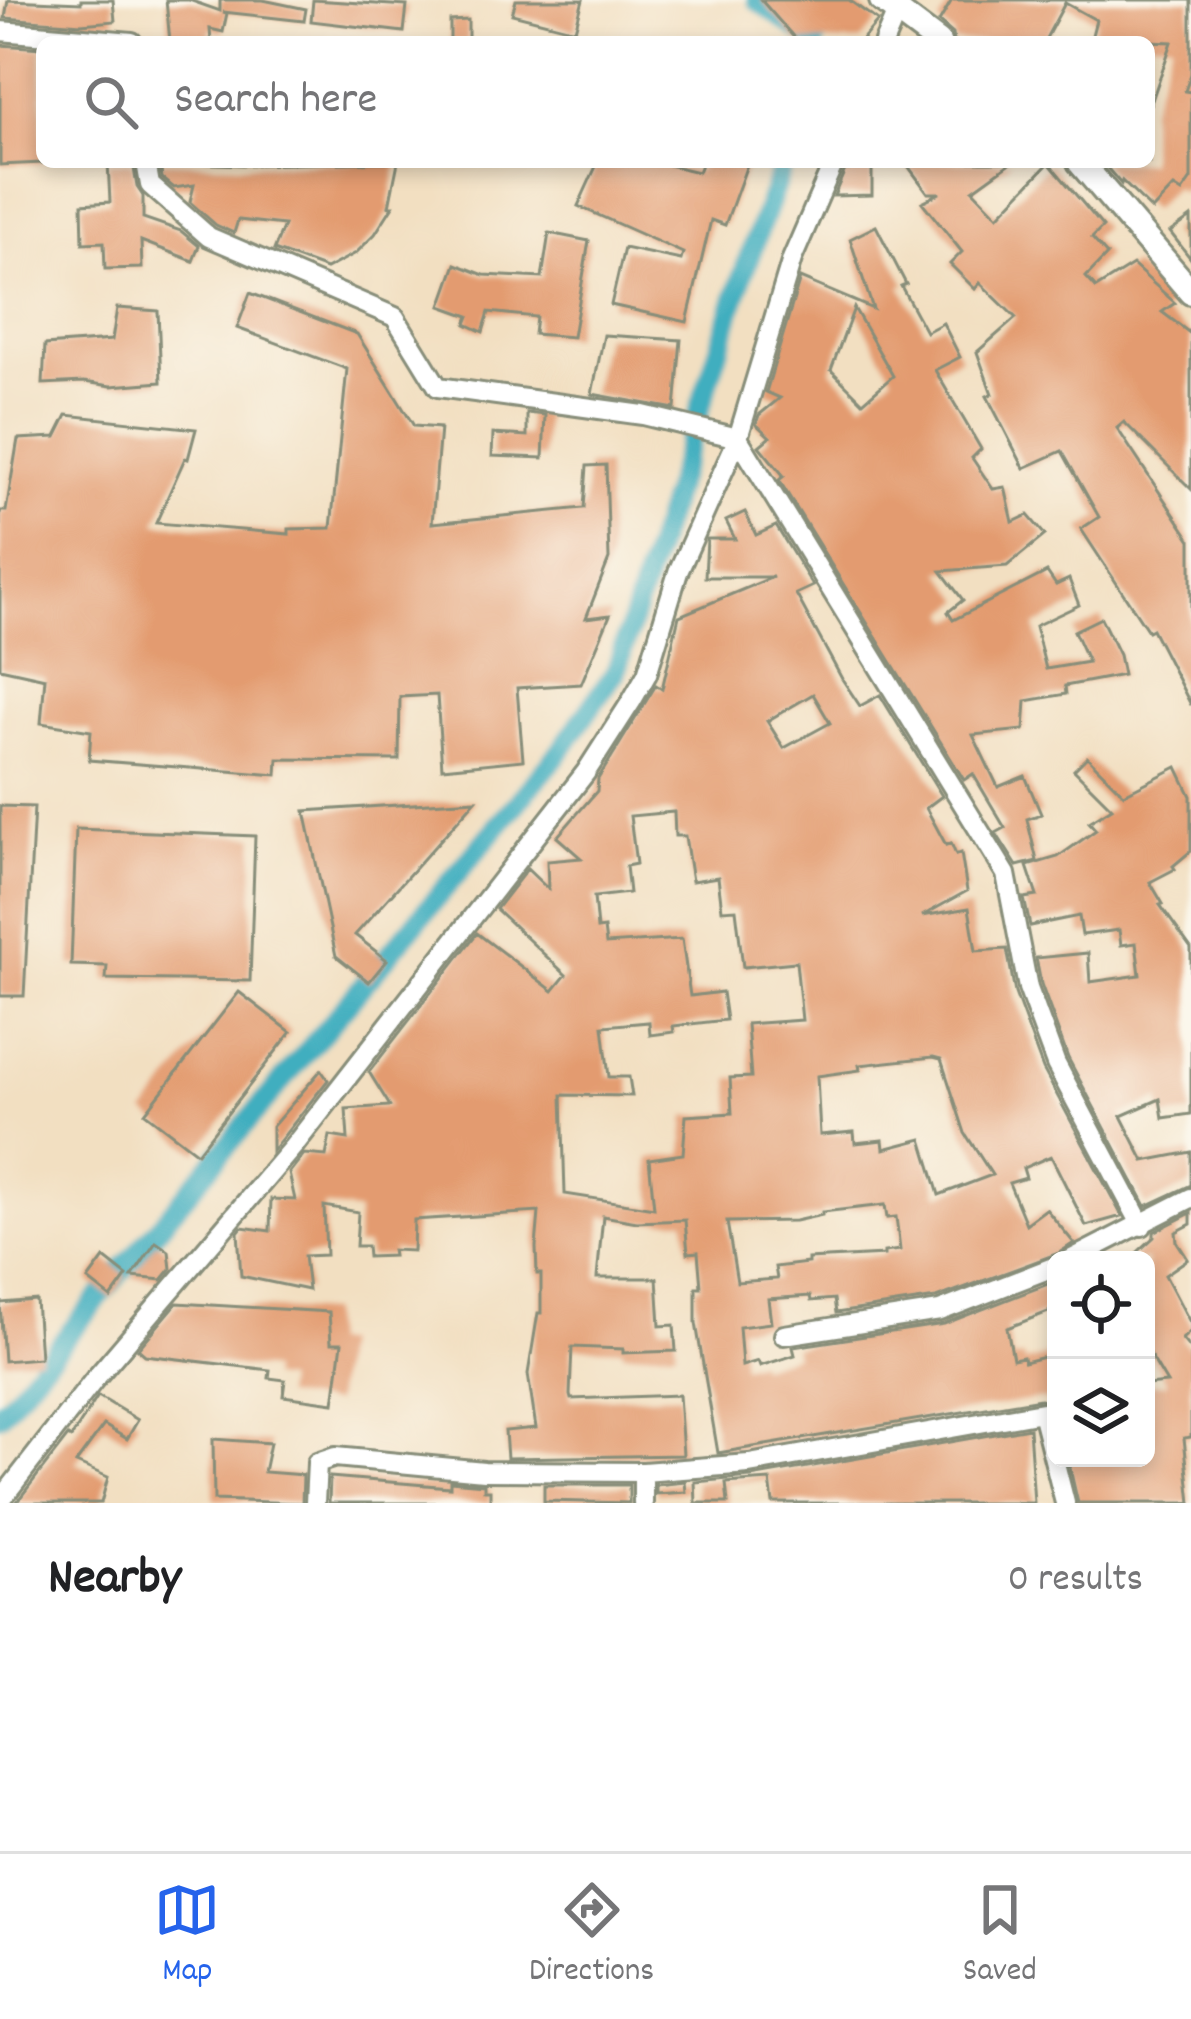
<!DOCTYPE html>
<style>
:root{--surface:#fff;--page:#f6f6f6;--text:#202124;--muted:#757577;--line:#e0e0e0;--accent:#2563eb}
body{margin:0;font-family:Dekko,sans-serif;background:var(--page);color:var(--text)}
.controls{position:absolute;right:36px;bottom:36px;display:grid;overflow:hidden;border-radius:18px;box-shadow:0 6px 18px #0003}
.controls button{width:108px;height:108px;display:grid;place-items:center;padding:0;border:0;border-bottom:3px solid var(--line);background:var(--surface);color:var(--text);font:60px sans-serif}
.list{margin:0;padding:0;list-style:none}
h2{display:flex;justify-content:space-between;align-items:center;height:156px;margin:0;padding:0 48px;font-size:51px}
h2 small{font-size:39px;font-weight:400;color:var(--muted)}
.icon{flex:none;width:66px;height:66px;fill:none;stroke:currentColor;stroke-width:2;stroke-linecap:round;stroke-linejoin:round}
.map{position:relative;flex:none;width:1191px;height:1503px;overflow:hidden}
.search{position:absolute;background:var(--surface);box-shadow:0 6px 18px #0003;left:36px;right:36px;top:36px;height:132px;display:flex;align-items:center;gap:30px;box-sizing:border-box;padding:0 42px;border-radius:18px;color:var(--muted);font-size:45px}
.sheet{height:348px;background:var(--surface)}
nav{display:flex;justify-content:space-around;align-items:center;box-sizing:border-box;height:168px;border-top:3px solid var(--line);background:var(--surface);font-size:33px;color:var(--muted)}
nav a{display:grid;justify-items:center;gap:6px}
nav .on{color:var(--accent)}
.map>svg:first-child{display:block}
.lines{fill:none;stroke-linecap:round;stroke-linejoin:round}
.canal{stroke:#41aebf;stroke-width:21}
.building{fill:#e39b70;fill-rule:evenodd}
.street-casing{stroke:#888e7a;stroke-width:24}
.secondary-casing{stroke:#888e7a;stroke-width:30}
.street{stroke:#fff;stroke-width:18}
.secondary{stroke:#fff;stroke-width:24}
</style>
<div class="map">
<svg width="1191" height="1503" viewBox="0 0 1191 1503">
<rect width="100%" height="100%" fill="#fbf7ec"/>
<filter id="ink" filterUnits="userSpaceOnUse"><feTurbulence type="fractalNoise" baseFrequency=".00833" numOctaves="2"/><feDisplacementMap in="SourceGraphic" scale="24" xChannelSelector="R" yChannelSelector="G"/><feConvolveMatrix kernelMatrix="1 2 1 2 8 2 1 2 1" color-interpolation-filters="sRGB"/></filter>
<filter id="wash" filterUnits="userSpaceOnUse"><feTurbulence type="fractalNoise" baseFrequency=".004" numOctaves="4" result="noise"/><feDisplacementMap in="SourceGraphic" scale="48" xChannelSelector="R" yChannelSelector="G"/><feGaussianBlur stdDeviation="2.7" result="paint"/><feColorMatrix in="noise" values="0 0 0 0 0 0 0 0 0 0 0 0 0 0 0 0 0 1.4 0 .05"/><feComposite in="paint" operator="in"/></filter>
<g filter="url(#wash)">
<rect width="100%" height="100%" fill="#f2dfc1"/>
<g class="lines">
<g class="canal">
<polyline points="757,0 815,42"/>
<polyline points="0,1415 559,753 616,671 742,277 784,162"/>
</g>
</g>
<g id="blocks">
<g class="building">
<polygon points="8,0 81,3 81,0 113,0 115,21 81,24 5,18"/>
<polygon points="166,0 189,0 220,11 220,0 263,0 306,9 304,21 223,12 227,13 223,32 210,29 211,42 170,42"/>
<polygon points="313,0 407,6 404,32 311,21"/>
<polygon points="516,0 583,0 575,30 512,14"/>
<polygon points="761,0 849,0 878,21 860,42 798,42"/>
<polygon points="952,0 1191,0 1191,74 1185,91 1191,92 1191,179 1182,192 1174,187 1152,210 1122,181 1121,184 1102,162 1149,162 1149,109 1172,42 1091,39 1096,20 1065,3 1044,42 954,42 953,34 939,22"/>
<polygon points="468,20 468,42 450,42 450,21"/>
<polygon points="0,45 42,48 42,163 0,165"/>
<polygon points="108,162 133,162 137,187 143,196 143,218 181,231 199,246 193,261 141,241 142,268 105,269 104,242 83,243 82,204 110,202"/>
<polygon points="160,162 245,165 398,162 389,206 393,206 375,234 356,253 326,269 274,250 284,225 238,220 234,233 216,225 190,202 194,185 174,188 162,178"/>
<polygon points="598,162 656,162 698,172 702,162 748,162 725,225 711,220 687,322 611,305 624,248 681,260 683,253 578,206"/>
<polygon points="905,162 1012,162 973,190 998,216 1049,163 1103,227 1092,238 1107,255 1086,277 1096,288 1133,265 1175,303 1162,312 1191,334 1191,489 1124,422 1117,428 1191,540 1191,705 1152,629 1148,631 1081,529 1099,517 1062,451 1024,468 987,396 992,394 977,352 1016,318 980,283 975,289 950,264 962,252 922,202 940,193 928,193"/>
<polygon points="872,168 872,195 834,196 845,170"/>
<polygon points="1191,217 1191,259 1170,232"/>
<path d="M 876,226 L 906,284 L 901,286 L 926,332 L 943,323 L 960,357 L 935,370 L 981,449 L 972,458 L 993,489 L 1005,487 L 1013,522 L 1028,515 L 1045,535 L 1007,566 L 941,571 L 963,600 L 948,612 L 953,620 L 1047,572 L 1056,585 L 1069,579 L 1079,605 L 1035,626 L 1046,669 L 1088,662 L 1074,631 L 1101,618 L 1119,655 L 1123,675 L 1065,686 L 1066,694 L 1026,701 L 1024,730 L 973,735 L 998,787 L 1025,776 L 1041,814 L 1027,819 L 1037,861 L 1017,866 L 996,833 L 1005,828 L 973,774 L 964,780 L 779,480 L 784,476 L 759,446 L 770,437 L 756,424 L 759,415 L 780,398 L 766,392 L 800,278 L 873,309 L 850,239 ZM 854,308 L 893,376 L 863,402 L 831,370 Z"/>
<polygon points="549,233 589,241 573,337 534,334 536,317 489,312 483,332 466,324 469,316 441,306 456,264 484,275 542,278"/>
<polygon points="250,293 357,334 414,426 440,428 432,523 584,508 587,466 606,465 609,559 586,618 610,615 581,684 517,688 523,760 442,768 437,695 400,697 399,760 278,759 277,775 89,760 91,731 41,723 45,678 0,668 0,511 6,511 18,439 56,437 67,415 196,429 188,459 185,458 156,523 289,534 289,529 331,528 347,369 237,328"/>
<polygon points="117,308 158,311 161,382 111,386 84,382 43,384 45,345 112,340"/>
<polygon points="604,335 681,340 675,409 592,394"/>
<polygon points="527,413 545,415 543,458 492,456 493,434 527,436"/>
<path d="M 745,512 L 756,535 L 776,526 L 813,586 L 796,594 L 842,679 L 860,706 L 880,695 L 942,796 L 926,808 L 946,845 L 951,843 L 956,855 L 961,853 L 967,891 L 922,916 L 969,908 L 976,951 L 1007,949 L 1015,993 L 1043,1069 L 1122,1216 L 1086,1226 L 1051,1156 L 1023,1168 L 1026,1178 L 1009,1183 L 1026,1224 L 1046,1209 L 1074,1243 L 1059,1253 L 936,1298 L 836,1313 L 834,1299 L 811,1301 L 810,1296 L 768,1299 L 771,1323 L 739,1327 L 742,1366 L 758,1361 L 760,1366 L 795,1355 L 793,1347 L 944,1324 L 1053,1282 L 1056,1309 L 1007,1328 L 1013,1359 L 1023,1357 L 1024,1362 L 1056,1354 L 1056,1411 L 1051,1402 L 1040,1399 L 718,1453 L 696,1323 L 696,1287 L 701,1287 L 698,1252 L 688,1253 L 685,1220 L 637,1222 L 603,1216 L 597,1278 L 657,1278 L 660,1326 L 674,1325 L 676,1351 L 623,1353 L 623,1349 L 572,1347 L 570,1395 L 571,1399 L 679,1395 L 683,1455 L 507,1458 L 505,1431 L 536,1428 L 528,1374 L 538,1313 L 541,1313 L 541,1274 L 537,1274 L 536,1247 L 539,1212 L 414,1220 L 413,1251 L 392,1250 L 393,1256 L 368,1257 L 367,1246 L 356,1246 L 358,1212 L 324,1206 L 326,1255 L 304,1256 L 308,1290 L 241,1276 L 238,1232 L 242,1227 L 270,1231 L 271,1199 L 295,1200 L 289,1173 L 304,1154 L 326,1156 L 330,1136 L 348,1139 L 346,1109 L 390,1106 L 369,1072 L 477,933 L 553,991 L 566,975 L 496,909 L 527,869 L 548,889 L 547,861 L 581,858 L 557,837 L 597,791 L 598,779 L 656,685 L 662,689 L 679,616 L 773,577 L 705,577 L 707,539 L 735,539 L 726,521 ZM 813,694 L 830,723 L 784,748 L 767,721 ZM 674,812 L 675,836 L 685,836 L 692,881 L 718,877 L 722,910 L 736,909 L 743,967 L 796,962 L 802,1020 L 747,1024 L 751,1077 L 730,1078 L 732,1113 L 686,1116 L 683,1154 L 649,1159 L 654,1208 L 565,1194 L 562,1095 L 632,1096 L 629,1077 L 609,1077 L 603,1026 L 649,1022 L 650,1035 L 674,1032 L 673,1026 L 726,1020 L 722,992 L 690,996 L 682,939 L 606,944 L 604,928 L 597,929 L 594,897 L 629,893 L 626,866 L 636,864 L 630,816 ZM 933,1057 L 941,1059 L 965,1133 L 992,1175 L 939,1195 L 922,1139 L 884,1149 L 883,1140 L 855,1143 L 854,1132 L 820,1135 L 817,1076 L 860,1070 L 859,1065 ZM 885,1205 L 887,1218 L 896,1217 L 900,1250 L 884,1252 L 884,1255 L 808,1259 L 808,1263 L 775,1267 L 777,1279 L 737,1282 L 727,1222 L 795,1221 L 822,1215 L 822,1212 Z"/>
<polygon points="1087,757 1124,794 1177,767 1191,796 1191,851 1173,866 1175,869 1150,882 1163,904 1160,905 1191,948 1191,1114 1163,1118 1160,1099 1121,1116 1144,1161 1191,1152 1191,1185 1146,1206 1068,1058 1041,984 1036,958 1088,953 1090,982 1140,975 1136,943 1121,945 1119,930 1082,935 1079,916 1030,926 1024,898 1037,896 1027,866 1058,857 1096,830 1089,822 1112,808 1074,770"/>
<polygon points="476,800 355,935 387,960 369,982 336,956 305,811"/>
<polygon points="0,806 34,807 24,996 0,996"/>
<polygon points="76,829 255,836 250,981 106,979 107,966 71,965"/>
<polygon points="239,992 291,1032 197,1153 145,1113"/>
<polygon points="321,1070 328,1080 272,1151 272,1127"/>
<polygon points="1191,1213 1191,1224 1176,1232 1177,1242 1188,1259 1165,1275 1191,1324 1191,1331 1182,1339 1191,1350 1191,1437 1184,1438 1191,1503 1078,1503 1068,1460 1146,1458 1146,1385 1167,1383 1146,1348 1146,1260 1129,1260 1154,1237 1154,1232"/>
<polygon points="156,1242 169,1251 171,1269 162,1280 132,1277"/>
<polygon points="104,1258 127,1276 111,1298 88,1280"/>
<polygon points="36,1300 40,1358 4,1361 0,1303"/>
<polygon points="177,1303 329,1312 331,1343 342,1343 334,1403 283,1396 285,1380 269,1378 270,1370 145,1355 138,1349"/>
<polygon points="98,1396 138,1420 127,1439 104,1425 76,1463 108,1477 101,1503 16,1503 68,1436 71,1438"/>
<polygon points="1029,1428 1034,1503 773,1503 770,1480 726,1483 728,1503 696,1503 695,1482 751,1477"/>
<polygon points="213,1439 270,1443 264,1472 303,1475 302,1503 214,1500"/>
<polygon points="330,1477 450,1487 450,1481 484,1484 484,1490 490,1490 490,1503 329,1503"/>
<polygon points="685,1482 686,1492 656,1494 656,1485"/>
<polygon points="544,1485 629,1485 629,1503 544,1501"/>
</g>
</g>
</g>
<g filter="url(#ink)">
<use href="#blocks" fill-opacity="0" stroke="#888e7a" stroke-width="3"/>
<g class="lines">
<g class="street-casing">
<g id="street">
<polyline points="0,31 132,42"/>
<polyline points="884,42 901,2"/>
<polyline points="146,162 150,185 209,237 395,317 438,387 643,415 738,438 1006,874 1028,988 1056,1064 1142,1226"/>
<polyline points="1070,1260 1191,1198"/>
<polyline points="784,1335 940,1311 1056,1266"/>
<polyline points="0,1501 94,1380 293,1147 586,772 631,702 647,674 678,572 738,438 792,259 834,162"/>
<polyline points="315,1503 317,1463 335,1457 484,1471 643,1472"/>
<polyline points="643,1503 643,1472 749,1464 1042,1412 1065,1503"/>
</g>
</g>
<g class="secondary-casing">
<g id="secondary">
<polyline points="882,0 938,42"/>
<polyline points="1080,162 1191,292"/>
</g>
</g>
<use href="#street" class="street"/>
<use href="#secondary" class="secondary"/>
</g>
</g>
</svg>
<div class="controls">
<button><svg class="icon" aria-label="locate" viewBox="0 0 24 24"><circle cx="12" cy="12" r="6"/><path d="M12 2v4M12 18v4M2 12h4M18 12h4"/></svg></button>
<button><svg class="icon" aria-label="layers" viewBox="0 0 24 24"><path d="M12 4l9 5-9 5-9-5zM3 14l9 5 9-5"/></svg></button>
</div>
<div class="search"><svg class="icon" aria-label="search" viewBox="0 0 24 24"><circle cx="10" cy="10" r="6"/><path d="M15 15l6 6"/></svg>Search here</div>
</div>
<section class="sheet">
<h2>Nearby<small>0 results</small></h2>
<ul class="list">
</ul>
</section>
<nav>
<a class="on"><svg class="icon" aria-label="map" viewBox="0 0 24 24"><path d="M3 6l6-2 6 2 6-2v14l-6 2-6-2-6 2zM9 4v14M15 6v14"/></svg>Map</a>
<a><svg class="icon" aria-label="directions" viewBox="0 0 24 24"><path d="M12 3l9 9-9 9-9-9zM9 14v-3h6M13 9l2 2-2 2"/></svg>Directions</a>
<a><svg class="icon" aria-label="saved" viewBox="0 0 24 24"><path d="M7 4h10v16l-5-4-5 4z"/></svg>Saved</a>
</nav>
